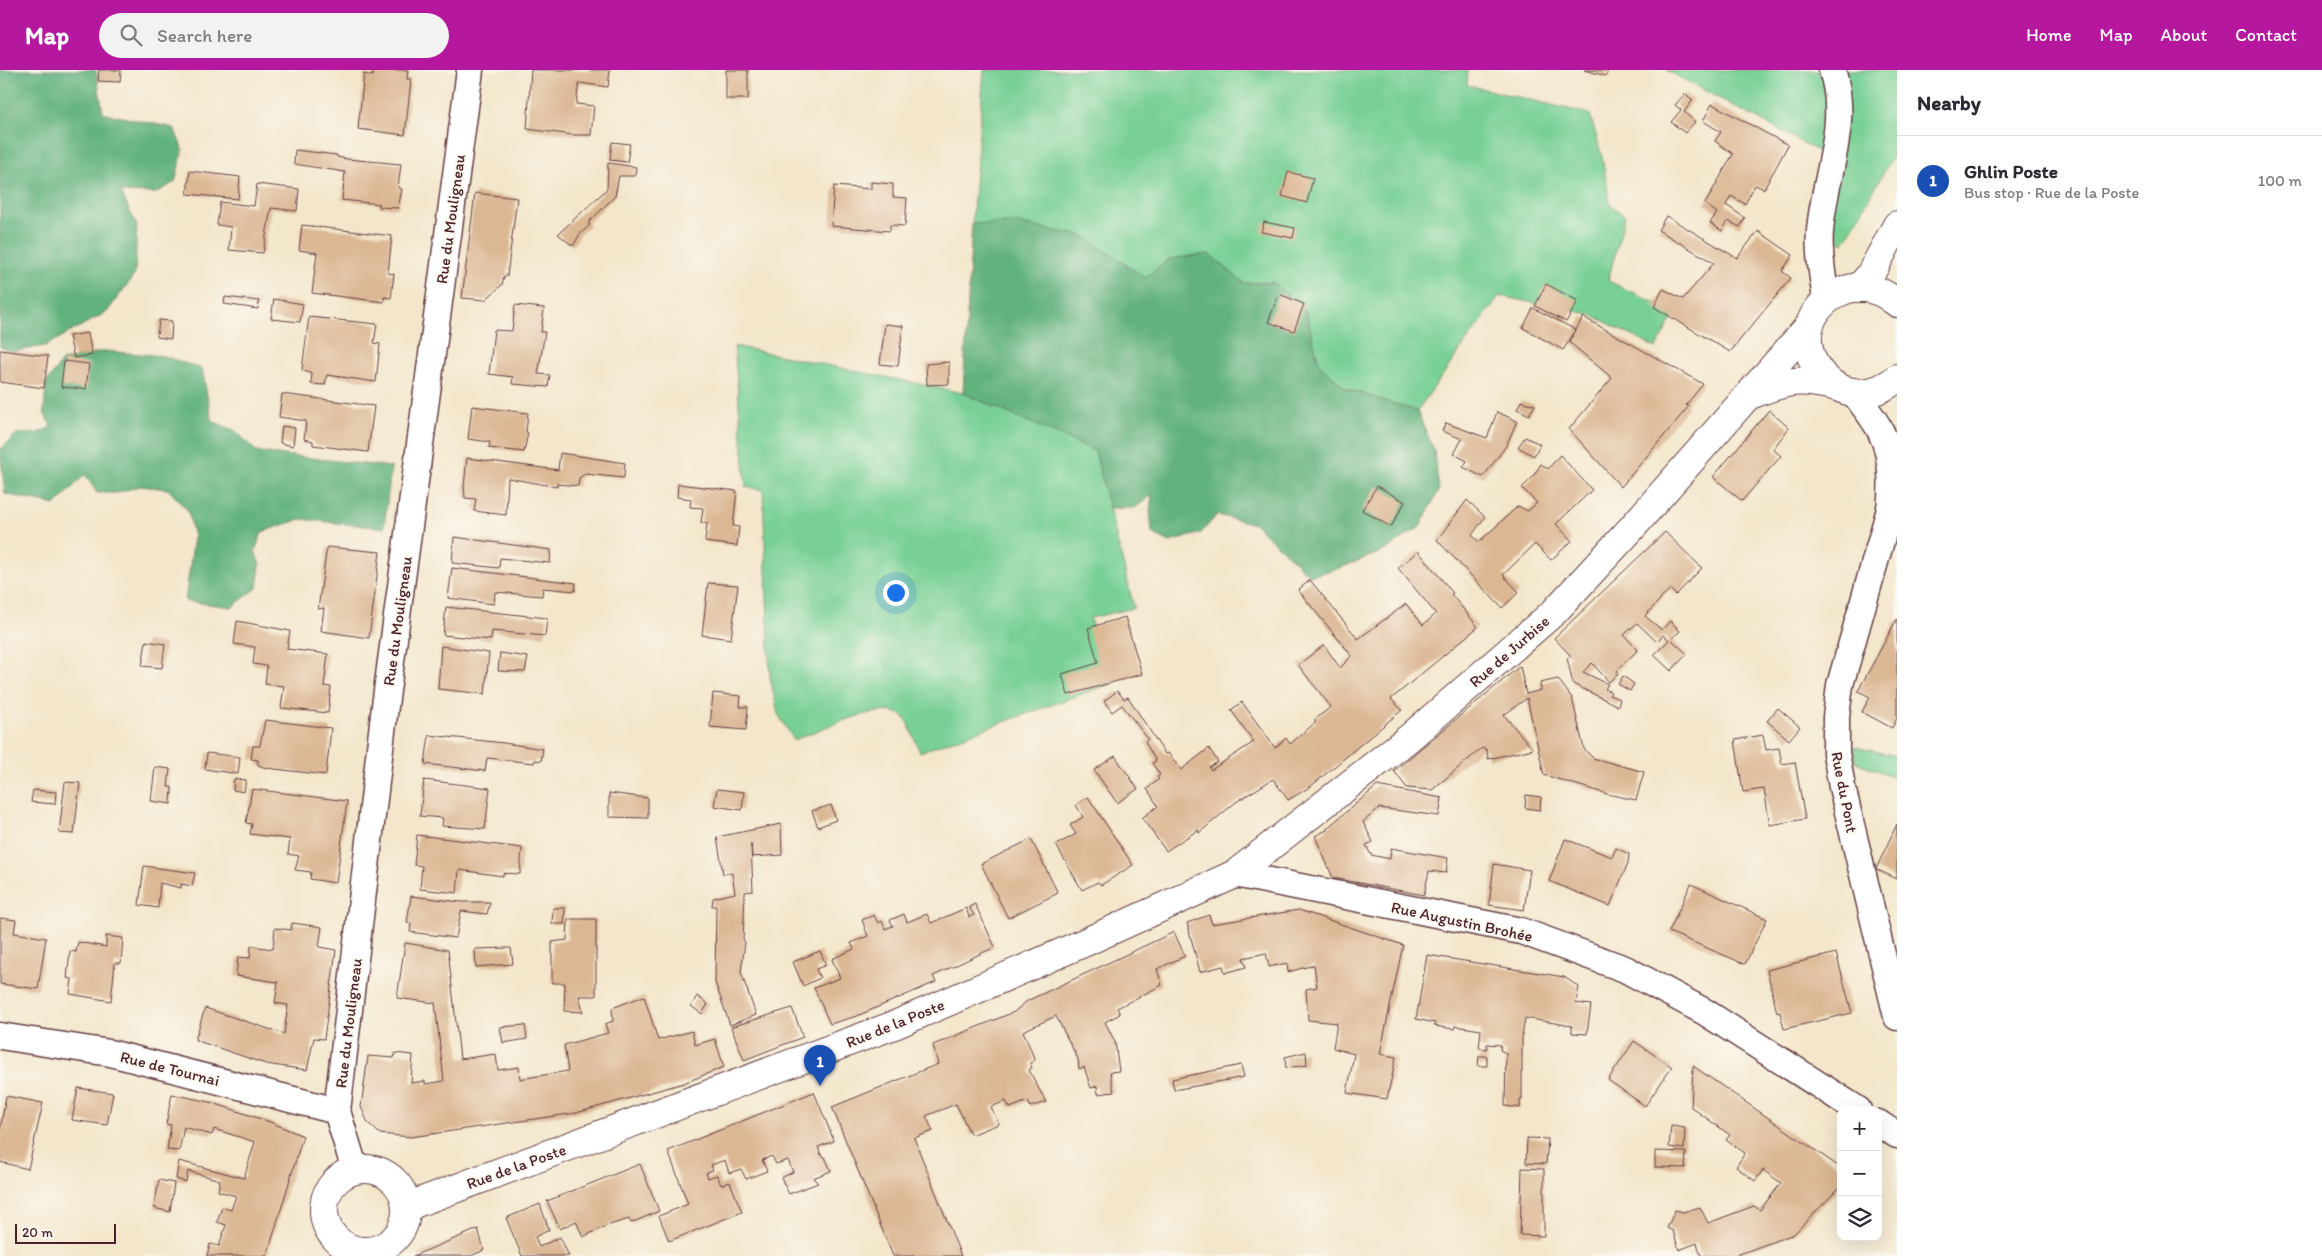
<!DOCTYPE html>
<meta charset="utf-8">
<style>
:root{--surface:#fff;--page:#f2f2f3;--text:#2b2b33;--muted:#7c7c81;--line:#e1e1e2;--accent:#b5179e}
body{margin:0;font-family:Itim,sans-serif;background:var(--page);color:var(--text)}
.controls{position:absolute;right:15px;bottom:15px;display:grid;overflow:hidden;border-radius:10px;box-shadow:0 5px 20px #0002}
.controls button{width:45px;height:45px;display:grid;place-items:center;padding:0;border:0;border-bottom:1px solid var(--line);background:var(--surface);color:var(--text);font:25px sans-serif}
.scale{position:absolute;left:15px;bottom:12px;width:101px;box-sizing:border-box;padding-left:5px;border:2px solid #4a1f2b;border-top:0;font-size:14px;line-height:18px;white-space:nowrap;color:#4a1f2b;-webkit-text-stroke:4px #fbf7ec;paint-order:stroke}
.you{position:absolute;left:895px;top:522px;width:18px;height:18px;margin:-12px;border:4px solid #fff;border-radius:50%;background:#1a73e8;box-shadow:0 0 0 8px #1a73e833}
.badge{display:grid;place-items:center;width:32px;height:32px;border-radius:50%;background:var(--accent);color:#fff;font-size:16px;font-weight:700}
.pin{position:absolute;translate:-50% -41px;filter:drop-shadow(0 1px 2px #0008)}
.pin::after{content:'';position:absolute;top:26px;width:18px;height:15px;background:inherit;clip-path:polygon(0 0,100% 0,50% 100%)}
.list{margin:0;padding:0;list-style:none}
h2{display:flex;justify-content:space-between;align-items:center;height:65px;margin:0;padding:0 20px;font-size:21px}
h2 small{font-size:16px;font-weight:400;color:var(--muted)}
.list li{display:grid;grid-template-columns:32px 1fr auto;gap:15px;align-items:center;box-sizing:border-box;height:90px;padding:0 20px;border-top:1px solid var(--line)}
.list b{display:block;font-size:19px;white-space:nowrap}
.list p{margin:0;font-size:16px;white-space:nowrap;color:var(--muted)}
.list em{font-size:16px;font-style:normal;color:var(--muted)}
.icon{flex:none;width:28px;height:28px;fill:none;stroke:currentColor;stroke-width:2;stroke-linecap:round;stroke-linejoin:round}
.map{position:relative;flex:none;width:1897px;height:1186px;overflow:hidden}
header{display:flex;align-items:center;gap:30px;box-sizing:border-box;height:70px;padding:0 25px;background:var(--accent);color:#fff}
header strong{font-size:24px}
nav{display:flex;gap:28px;margin-inline-start:auto;font-size:18px}
.search{width:350px;height:45px;background:var(--page);display:flex;align-items:center;gap:12px;box-sizing:border-box;padding:0 18px;border-radius:28px;color:var(--muted);font-size:19px}
main{display:flex}
aside{flex:1;background:var(--surface)}
.map>svg:first-child{display:block}
.green{fill:#78d095;stroke:#617860}
.forest{fill:#62b27e;stroke:#566854}
.building{fill:#dbb794}
.lines{fill:none;stroke-linecap:round;stroke-linejoin:round}
.street-casing{stroke:#633d43;stroke-width:29}
.secondary-casing{stroke:#633d43;stroke-width:30}
.street{stroke:#fff;stroke-width:26}
.secondary{stroke:#fff;stroke-width:28}
.labels{text-anchor:middle;stroke-width:4;stroke-linejoin:round;paint-order:stroke}
.street-label{font-size:16px;fill:#4a1f2b;stroke:#fbf7ec}
</style>
<header>
<strong>Map</strong>
<div class="search"><svg class="icon" aria-label="search" viewBox="0 0 24 24"><circle cx="10" cy="10" r="6"/><path d="M15 15l6 6"/></svg>Search here</div>
<nav><a>Home</a><a>Map</a><a>About</a><a>Contact</a></nav>
</header>
<main>
<div class="map">
<svg width="1897" height="1186" viewBox="0 0 1897 1186">
<rect width="100%" height="100%" fill="#fbf7ec"/>
<filter id="ink" filterUnits="userSpaceOnUse"><feTurbulence type="fractalNoise" baseFrequency=".02" numOctaves="2"/><feDisplacementMap in="SourceGraphic" scale="10" xChannelSelector="R" yChannelSelector="G"/><feConvolveMatrix kernelMatrix="1 2 1 2 8 2 1 2 1" color-interpolation-filters="sRGB"/></filter>
<filter id="wash" filterUnits="userSpaceOnUse"><feTurbulence type="fractalNoise" baseFrequency=".0096" numOctaves="4" result="noise"/><feDisplacementMap in="SourceGraphic" scale="20" xChannelSelector="R" yChannelSelector="G"/><feGaussianBlur stdDeviation="1.12" result="paint"/><feColorMatrix in="noise" values="0 0 0 0 0 0 0 0 0 0 0 0 0 0 0 0 0 1.4 0 .05"/><feComposite in="paint" operator="in"/></filter>
<g filter="url(#wash)">
<rect width="100%" height="100%" fill="#f3e6cb"/>
<g class="green">
<polygon points="984,0 1468,0 1467,15 1590,44 1602,87 1610,134 1625,146 1608,211 1675,242 1656,278 1590,244 1499,226 1417,341 1347,319 1319,294 1306,242 1274,213 1244,213 1209,184 1169,189 1145,208 1084,166 1014,153 972,154"/>
<polygon points="1666,0 1897,0 1897,79 1844,173 1820,161 1833,89"/>
<path d="M 734,276 L 963,323 L 1095,381 L 1134,538 L 1090,548 L 1110,614 L 920,682 C 916,674 910,654 904,647 C 886,628 815,662 794,670 L 778,644 L 770,607 L 763,420 L 746,417 Z"/>
<polygon points="1854,677 1897,686 1897,708 1856,692"/>
</g>
<g class="forest">
<polygon points="0,0 96,0 103,43 174,58 183,80 175,112 156,123 121,122 137,156 135,204 107,242 45,276 12,282 0,277"/>
<polygon points="1014,153 1084,166 1145,208 1169,189 1209,184 1244,213 1274,213 1306,242 1319,294 1346,319 1417,341 1434,380 1439,420 1420,457 1386,480 1340,498 1310,506 1255,454 1217,445 1201,463 1170,472 1152,463 1150,440 1152,425 1135,438 1109,438 1095,381 963,323 972,154"/>
<polygon points="104,281 164,286 202,299 212,351 236,361 257,382 391,397 384,458 301,449 262,462 255,481 260,495 257,518 232,537 185,531 194,467 188,441 168,419 140,416 117,423 97,423 85,404 56,435 5,424 0,380 16,364 37,363 51,357 44,342 46,313 62,291"/>
</g>
<g id="blocks">
<g class="building">
<polygon points="99,0 121,0 120,12 98,11"/>
<polygon points="373,0 408,0 407,9 411,9 405,65 358,59 364,4 373,6"/>
<polygon points="531,0 610,0 608,17 579,13 576,34 594,36 591,65 573,65 527,59"/>
<rect x="726" y="0" width="22" height="29"/>
<polygon points="1584,0 1608,0 1606,6"/>
<polygon points="1685,24 1693,30 1684,42 1695,52 1685,63 1671,52 1681,40 1675,35"/>
<polygon points="1712,34 1788,75 1764,119 1755,115 1745,134 1731,126 1726,135 1745,148 1740,157 1728,151 1722,161 1710,153 1717,143 1705,134 1733,84 1715,71 1721,62 1703,51"/>
<polygon points="612,72 630,74 627,92 610,90"/>
<polygon points="295,80 337,85 337,87 347,89 401,94 398,118 402,119 398,138 379,137 379,134 342,130 345,102 294,94"/>
<polygon points="608,93 636,97 635,106 619,106 615,126 588,153 590,155 580,164 573,176 558,164 607,119"/>
<polygon points="190,101 240,107 238,129 187,124"/>
<polygon points="1288,102 1313,108 1307,133 1282,126"/>
<polygon points="871,112 893,114 893,127 907,128 905,156 890,155 890,161 831,156 834,116 871,119"/>
<polygon points="257,114 299,119 297,141 271,138 263,183 229,180 231,157 217,155 220,132 254,136"/>
<polygon points="475,123 517,128 507,206 504,206 502,215 485,230 462,228"/>
<polygon points="1666,146 1737,188 1758,161 1793,185 1782,201 1791,208 1730,282 1654,237 1663,219 1683,229 1714,193 1658,160"/>
<polygon points="1264,152 1295,158 1293,168 1261,162"/>
<polygon points="302,155 392,166 388,203 394,204 391,228 384,227 384,232 312,223 317,183 299,180"/>
<polygon points="1546,214 1578,231 1566,252 1535,236"/>
<polygon points="1279,224 1304,234 1294,261 1268,252"/>
<polygon points="225,227 259,231 258,239 224,234"/>
<polygon points="274,229 303,234 300,252 271,249"/>
<polygon points="515,235 544,238 541,262 545,262 538,304 550,305 548,317 512,314 513,307 489,304 494,260 512,261"/>
<polygon points="1533,238 1576,260 1583,247 1703,314 1686,335 1689,336 1621,417 1569,359 1612,308 1569,272 1576,260 1563,280 1523,258"/>
<polygon points="309,247 377,254 374,273 380,274 376,312 327,305 325,315 311,314 312,304 302,300"/>
<polygon points="159,250 172,251 171,269 157,267"/>
<polygon points="885,254 903,256 898,296 880,294"/>
<polygon points="88,263 92,285 74,288 69,266"/>
<polygon points="0,280 48,286 44,318 0,312"/>
<polygon points="64,291 89,294 86,319 61,317"/>
<polygon points="949,292 949,314 927,315 926,294"/>
<polygon points="282,324 374,336 368,382 313,375 313,371 304,369 306,351 279,347"/>
<polygon points="1521,331 1535,335 1529,345 1517,339"/>
<polygon points="472,336 528,343 526,362 528,363 524,382 489,378 490,372 468,369"/>
<polygon points="1769,340 1789,358 1773,379 1781,386 1742,431 1713,407"/>
<polygon points="1497,342 1517,351 1506,376 1483,407 1463,397 1467,391 1454,384 1462,369 1442,361 1446,353 1487,368"/>
<polygon points="282,356 295,358 293,376 280,373"/>
<polygon points="1525,367 1540,374 1534,386 1518,377"/>
<polygon points="560,383 625,393 624,408 585,404 579,408 578,416 557,414 557,417 508,408 506,445 474,441 476,429 465,428 464,416 467,388 558,400"/>
<polygon points="1560,385 1592,420 1556,454 1572,471 1551,490 1535,474 1503,505 1519,522 1502,538 1437,470 1467,430 1485,447 1472,465 1479,472 1518,436 1528,441 1537,433 1522,418 1532,408 1541,394 1548,399"/>
<polygon points="678,414 737,421 733,456 739,457 737,476 705,472 707,453 701,453 703,438 690,437 691,429 677,427"/>
<polygon points="1377,416 1405,432 1391,457 1362,440"/>
<polygon points="1665,462 1702,498 1676,525 1670,519 1645,546 1662,560 1670,551 1680,561 1671,569 1687,584 1671,601 1654,585 1669,570 1663,565 1657,572 1637,553 1624,565 1638,580 1624,593 1617,601 1618,604 1609,612 1592,593 1583,602 1608,614 1605,619 1611,622 1609,625 1620,629 1618,636 1573,614 1567,588 1571,586 1554,568"/>
<polygon points="454,467 551,480 550,493 500,488 499,498 452,493"/>
<polygon points="327,477 380,482 369,568 321,561 324,538 318,539"/>
<polygon points="1418,481 1453,523 1451,524 1478,557 1391,629 1402,640 1310,717 1288,730 1273,709 1236,732 1199,763 1198,760 1166,781 1142,748 1158,736 1147,719 1159,709 1157,707 1160,705 1152,693 1156,691 1145,672 1148,669 1122,635 1112,642 1104,631 1117,621 1124,629 1128,627 1165,684 1168,683 1181,700 1209,678 1218,692 1209,697 1211,700 1254,672 1231,640 1242,632 1275,678 1286,668 1290,674 1316,652 1314,650 1331,637 1298,595 1324,575 1340,598 1352,586 1298,520 1310,510 1358,569 1406,534 1423,555 1436,544 1398,498"/>
<polygon points="452,498 576,513 575,521 543,518 542,526 495,522 494,534 448,528"/>
<polygon points="708,513 738,515 731,569 702,565"/>
<polygon points="446,537 547,548 545,566 492,561 491,570 443,565"/>
<polygon points="1125,547 1142,604 1068,625 1062,604 1098,593 1088,558"/>
<polygon points="1897,549 1897,648 1892,658 1862,642 1870,627 1858,621"/>
<polygon points="237,551 290,561 287,579 328,584 324,616 331,617 328,643 281,638 284,616 265,614 267,596 253,594 255,577 234,574"/>
<polygon points="146,571 165,574 162,598 142,596"/>
<polygon points="441,576 489,583 485,624 438,619"/>
<polygon points="500,583 528,587 525,602 498,601"/>
<polygon points="1520,596 1526,624 1541,620 1540,613 1558,609 1572,628 1584,679 1593,688 1644,702 1636,730 1607,724 1544,705 1527,628 1504,645 1533,679 1488,689 1487,680 1482,678 1432,720 1407,718 1394,701"/>
<polygon points="1623,606 1634,614 1630,621 1618,614"/>
<polygon points="713,623 741,626 740,637 748,637 746,660 710,657"/>
<polygon points="1778,638 1800,657 1789,670 1767,651"/>
<polygon points="265,650 331,658 326,705 266,698 258,695 258,690 251,689 253,676 260,676"/>
<polygon points="429,665 504,673 543,679 541,691 535,690 534,693 487,688 485,701 425,694"/>
<polygon points="1763,665 1766,680 1779,678 1782,694 1795,692 1805,749 1770,755 1764,719 1743,722 1735,670"/>
<polygon points="207,683 240,687 238,704 205,699"/>
<polygon points="1115,686 1138,719 1117,733 1094,700"/>
<polygon points="155,697 170,699 168,717 172,717 171,734 151,731"/>
<polygon points="234,709 246,710 244,722 233,720"/>
<polygon points="424,710 490,718 485,759 442,756 443,748 420,746"/>
<polygon points="65,712 80,713 74,764 59,763"/>
<polygon points="1377,716 1442,728 1439,746 1379,738 1363,752 1373,772 1366,775 1371,785 1390,789 1391,778 1448,788 1446,803 1429,801 1424,825 1333,808 1315,766 1327,760 1327,758"/>
<polygon points="252,719 347,731 336,813 310,809 311,802 295,800 299,786 288,784 290,769 250,764 252,754 246,753"/>
<polygon points="717,719 744,722 742,740 714,736"/>
<polygon points="33,720 56,722 55,734 31,732"/>
<polygon points="609,723 648,728 648,748 609,747"/>
<polygon points="1526,725 1541,727 1540,740 1525,738"/>
<polygon points="1088,727 1133,795 1101,815 1098,812 1082,820 1056,775 1076,764 1070,755 1083,747 1076,735"/>
<polygon points="831,735 836,750 818,757 812,741"/>
<polygon points="781,754 782,785 752,787 751,774 753,821 745,822 743,870 745,872 741,902 756,945 730,955 715,912 716,836 712,836 713,828 735,823 732,803 723,804 717,767"/>
<polygon points="1897,754 1897,809 1876,799"/>
<polygon points="417,765 522,778 520,804 503,803 503,806 459,800 457,823 420,819 422,796 414,795"/>
<polygon points="1031,769 1058,823 1008,848 981,794"/>
<polygon points="1565,769 1612,787 1616,778 1629,784 1628,793 1610,836 1549,811"/>
<polygon points="1494,794 1530,800 1524,840 1489,835"/>
<polygon points="144,796 195,803 192,816 181,814 181,818 160,813 158,838 139,835"/>
<polygon points="1691,814 1767,849 1745,894 1669,862"/>
<polygon points="411,826 461,832 490,832 487,844 461,841 456,868 410,862 411,854 407,853"/>
<polygon points="975,834 995,877 933,906 936,912 857,946 830,954 814,918 840,908 832,889 854,879 851,873 868,866 862,850 874,845 878,853 882,851 885,859 893,856 890,850 904,844 907,852 927,844 931,853 966,838 969,847 974,845 969,837"/>
<polygon points="553,838 565,838 564,854 552,854"/>
<polygon points="1299,840 1403,875 1380,984 1396,987 1387,1029 1347,1023 1354,984 1333,978 1337,953 1308,950 1306,919 1317,917 1314,895 1288,902 1287,893 1269,897 1266,883 1243,888 1246,897 1225,903 1223,896 1200,902 1187,853 1209,845 1212,854"/>
<polygon points="0,848 16,850 14,863 46,868 38,919 0,914"/>
<polygon points="568,849 596,849 596,926 579,926 583,942 564,941 565,913 552,913 552,872 567,870"/>
<polygon points="292,853 322,857 319,877 336,880 324,969 314,968 307,1000 266,994 195,970 205,938 284,964 288,935 275,933 278,912 236,906 238,887 250,888 251,876 273,879 275,858 291,860"/>
<polygon points="1174,862 1185,886 1157,899 1162,915 1117,938 1120,944 1105,952 1115,972 1119,1001 1110,1002 1114,1022 1098,1024 1097,1016 1091,1018 1084,997 1079,999 1078,989 1056,946 1023,961 1035,990 1030,993 1032,998 1029,1000 1046,1032 1030,1037 1028,1031 1010,1038 1006,1031 991,1037 999,1054 971,1065 956,1034 926,1046 933,1061 914,1068 961,1186 893,1186 832,1037 938,994 933,975 1014,942 1027,931"/>
<polygon points="106,866 123,868 121,893 115,893 111,931 70,924 72,909 67,908 70,881 76,882 78,872 106,877"/>
<polygon points="405,873 448,880 460,989 496,984 498,1000 519,997 520,1009 568,1001 564,975 608,963 605,954 613,951 612,938 644,926 658,970 692,961 695,975 715,969 724,997 684,1013 576,1043 411,1067 380,1064 368,1053 361,1037 368,986 394,988 395,983 413,985 411,1013 425,1011 425,1014 444,1011 435,933 397,928"/>
<polygon points="508,878 511,878 513,894 476,897 475,879"/>
<polygon points="820,881 826,895 816,899 820,908 803,916 793,892"/>
<polygon points="1836,883 1852,943 1784,959 1780,942 1777,943 1767,900"/>
<polygon points="1427,885 1564,907 1579,917 1576,933 1591,935 1587,964 1572,963 1572,956 1525,948 1522,967 1522,1029 1520,1029 1520,1038 1505,1036 1506,983 1500,980 1501,975 1487,974 1487,979 1479,978 1481,960 1455,956 1454,959 1434,956 1435,953 1416,949"/>
<polygon points="697,926 708,934 702,944 691,936"/>
<polygon points="792,938 803,967 744,990 731,957"/>
<polygon points="525,955 527,969 503,973 500,957"/>
<polygon points="1634,971 1672,997 1645,1036 1608,1010"/>
<polygon points="1306,982 1307,995 1286,998 1285,987"/>
<polygon points="1479,986 1487,986 1487,996 1478,996"/>
<polygon points="1241,995 1244,1007 1174,1020 1172,1009"/>
<polygon points="1693,996 1841,1098 1841,1116 1794,1164 1734,1186 1701,1186 1697,1173 1679,1180 1673,1161 1667,1158 1675,1140 1683,1142 1700,1137 1708,1153 1754,1136 1760,1140 1781,1113 1763,1100 1755,1111 1736,1097 1745,1083 1726,1070 1730,1065 1691,1037"/>
<polygon points="78,1018 113,1023 107,1055 72,1050"/>
<polygon points="814,1022 834,1071 818,1077 821,1085 825,1087 831,1101 813,1108 818,1113 789,1124 781,1108 793,1102 788,1090 776,1094 772,1086 762,1090 767,1101 746,1109 741,1099 729,1103 725,1090 711,1095 713,1100 706,1103 708,1108 717,1105 721,1115 730,1112 742,1142 669,1171 659,1146 688,1134 668,1081"/>
<polygon points="172,1024 210,1032 270,1052 303,1066 267,1186 207,1186 210,1174 219,1176 226,1155 217,1152 222,1137 231,1140 236,1126 218,1121 220,1110 188,1101 186,1112 176,1109 179,1091 244,1108 255,1072 214,1059 212,1065 184,1057 179,1081 167,1080 171,1055 166,1054"/>
<polygon points="6,1026 43,1033 28,1099 0,1092 0,1060"/>
<polygon points="1671,1056 1685,1058 1684,1079 1669,1077"/>
<polygon points="1527,1068 1548,1069 1546,1094 1526,1093"/>
<polygon points="1655,1081 1686,1082 1685,1098 1655,1097"/>
<polygon points="640,1094 659,1141 631,1153 629,1149 606,1156 583,1167 576,1151 560,1159 547,1131"/>
<polygon points="1522,1098 1544,1099 1544,1166 1520,1165"/>
<polygon points="159,1110 174,1113 170,1142 154,1138"/>
<polygon points="540,1134 549,1160 535,1167 539,1177 560,1167 569,1186 522,1186 506,1148"/>
<polygon points="478,1159 484,1180 471,1186 413,1186"/>
</g>
</g>
</g>
<g filter="url(#ink)">
<use href="#blocks" fill-opacity="0" stroke="#633d43" stroke-width="1"/>
<g class="lines">
<g class="street-casing">
<g id="street">
<path d="M 1826,229 C 1823,207 1818,184 1820,161 C 1824,107 1850,54 1832,0"/>
<path d="M 1854,323 C 1863,335 1874,348 1881,362 C 1893,386 1893,413 1890,439"/>
<polyline points="1897,425 1890,439 1840,615 1836,647 1836,683 1842,717 1897,947"/>
<polyline points="1235,804 1521,861 1625,899 1705,942 1858,1040"/>
<polyline points="0,966 110,983 337,1041"/>
<polyline points="1878,1053 1897,1065"/>
<polyline points="355,1100 337,1041 385,636 470,0"/>
<polyline points="364,1186 364,1182"/>
</g>
</g>
<g class="secondary-casing">
<g id="secondary">
<polyline points="1859,218 1870,205 1897,155"/>
<path d="M 1897,233 C 1881,220 1861,212 1840,222 C 1766,260 1835,360 1897,308"/>
<path d="M 1753,324 C 1788,310 1799,308 1837,317"/>
<circle cx="365" cy="1140" r="41"/>
<polyline points="406,1137 897,954 1088,871 1235,804 1409,668 1554,542 1630,460 1809,256"/>
</g>
</g>
<use href="#street" class="street"/>
<use href="#secondary" class="secondary"/>
</g>
</g>
<g class="labels">
<g class="street-label">
<text transform="translate(450 149) rotate(-82)" y="6">Rue du Mouligneau</text>
<text transform="translate(397 551) rotate(-82)" y="6">Rue du Mouligneau</text>
<text transform="translate(1509 581) rotate(-41)" y="6">Rue de Jurbise</text>
<text transform="translate(1845 722) rotate(79)" y="6">Rue du Pont</text>
<text transform="translate(1462 851) rotate(12)" y="6">Rue Augustin Brohée</text>
<text transform="translate(348 953) rotate(-83)" y="6">Rue du Mouligneau</text>
<text transform="translate(895 953) rotate(-22)" y="6">Rue de la Poste</text>
<text transform="translate(170 998) rotate(14)" y="6">Rue de Tournai</text>
<text transform="translate(516 1096) rotate(-20)" y="6">Rue de la Poste</text>
</g>
</g>
</svg>
<div class="controls">
<button>+</button>
<button>−</button>
<button><svg class="icon" aria-label="layers" viewBox="0 0 24 24"><path d="M12 4l9 5-9 5-9-5zM3 14l9 5 9-5"/></svg></button>
</div>
<div class="scale">20 m</div>
<div class="you"></div>
<div class="pin badge" style="left:820px;top:1016px;background:#1a4fb4">1</div>
</div>
<aside>
<h2>Nearby<small></small></h2>
<ul class="list">
<li><span class="badge" style="background:#1a4fb4">1</span><div><b>Ghlin Poste</b><p>Bus stop · Rue de la Poste</p></div><em>100 m</em></li>
</ul>
</aside>
</main>
